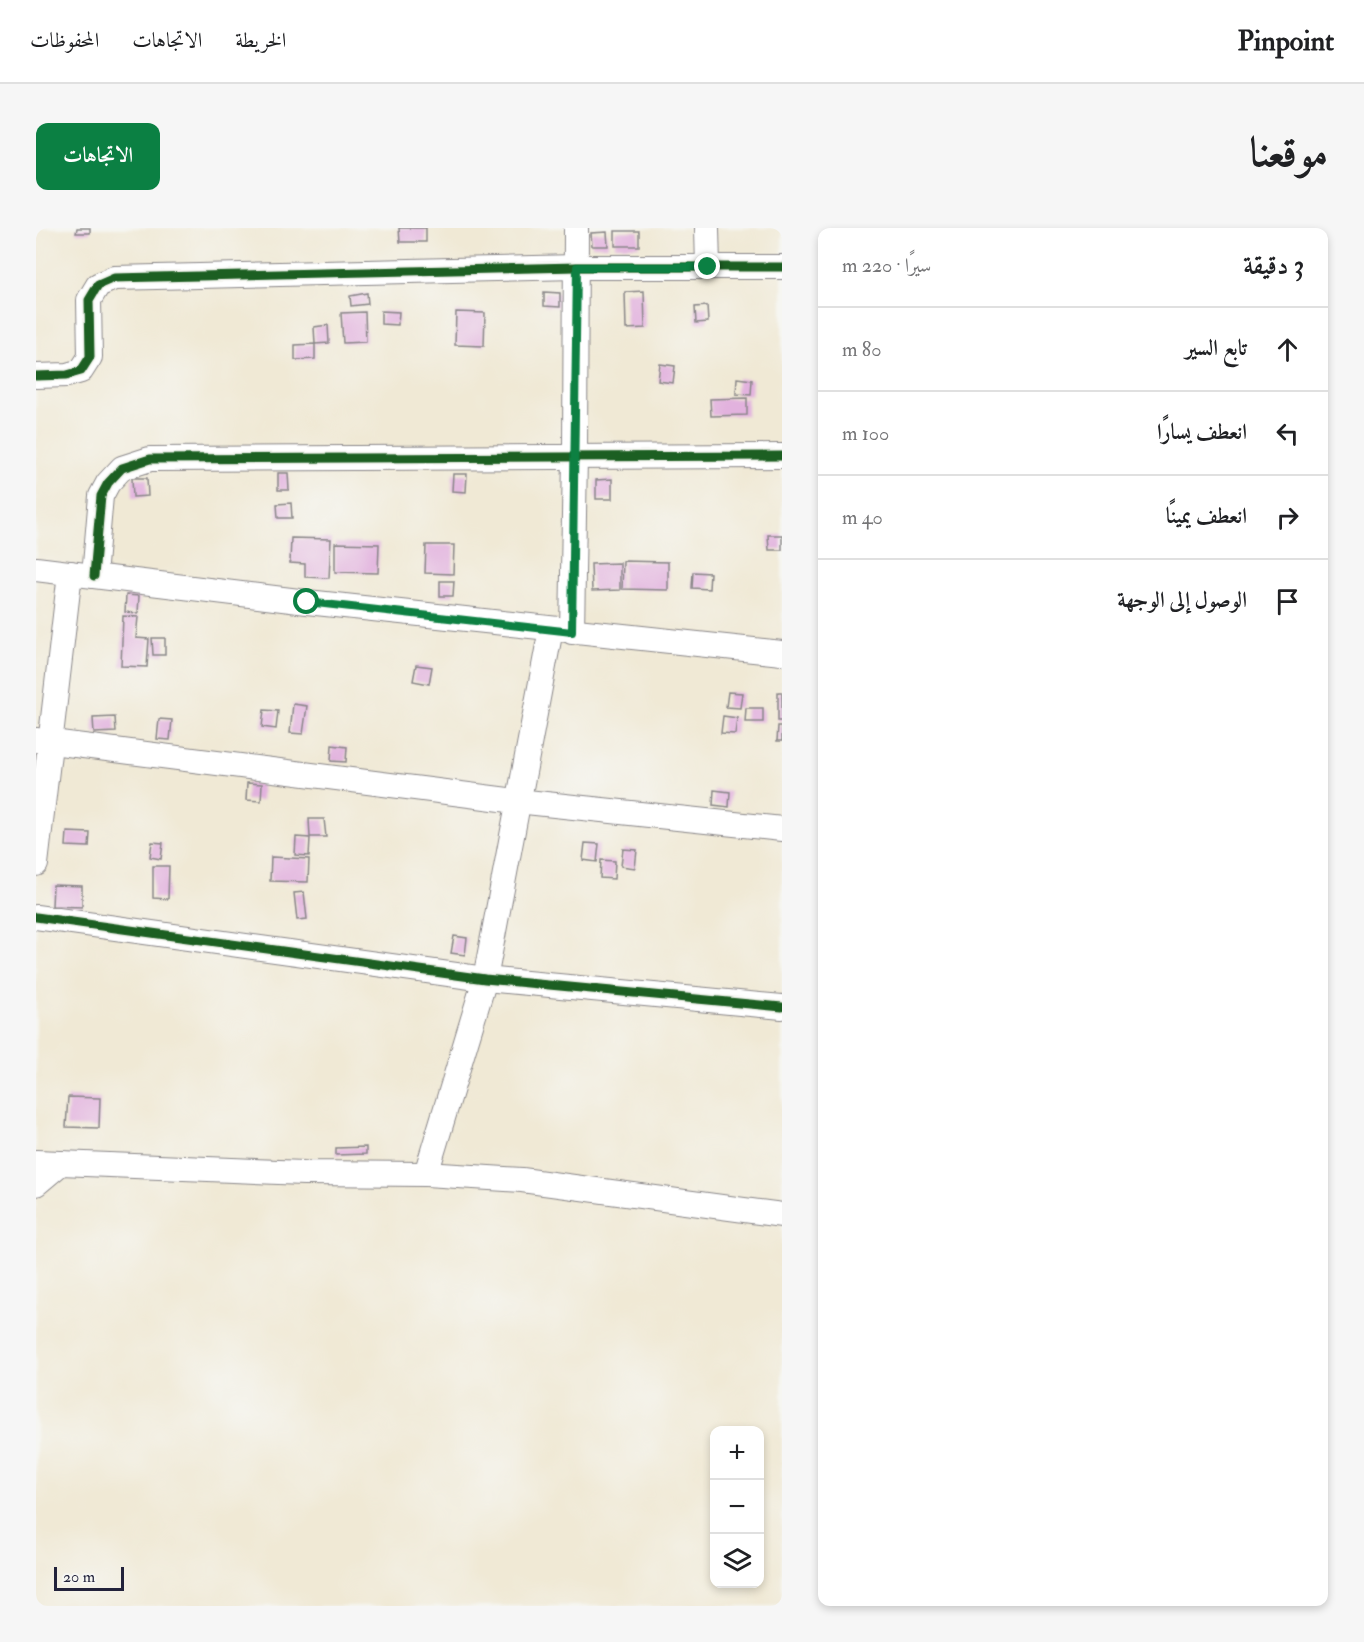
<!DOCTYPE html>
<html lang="ar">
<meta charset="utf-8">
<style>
:root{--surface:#fff;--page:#f6f6f6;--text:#202124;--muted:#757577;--line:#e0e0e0;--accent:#0b8043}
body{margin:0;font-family:"IM FELL Double Pica",Amiri,serif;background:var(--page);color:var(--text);direction:rtl}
.controls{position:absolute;right:18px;bottom:18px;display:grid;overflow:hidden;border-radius:12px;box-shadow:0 3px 9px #0003}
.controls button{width:54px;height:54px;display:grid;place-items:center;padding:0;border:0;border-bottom:2px solid var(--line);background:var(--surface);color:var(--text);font:30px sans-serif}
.scale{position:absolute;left:18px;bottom:15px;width:70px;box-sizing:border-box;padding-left:6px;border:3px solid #22223b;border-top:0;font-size:16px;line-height:21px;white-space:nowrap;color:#22223b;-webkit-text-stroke:4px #f6f6f2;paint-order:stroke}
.stop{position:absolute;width:18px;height:18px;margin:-14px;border:4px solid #0b8043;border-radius:50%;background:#fff}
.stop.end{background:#0b8043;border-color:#fff;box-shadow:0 2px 6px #0008}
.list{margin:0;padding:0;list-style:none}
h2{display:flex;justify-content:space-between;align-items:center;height:78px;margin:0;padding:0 24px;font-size:26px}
h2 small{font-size:20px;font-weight:400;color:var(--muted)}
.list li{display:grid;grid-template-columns:39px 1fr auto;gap:18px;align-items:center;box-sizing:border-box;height:84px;padding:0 24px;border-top:2px solid var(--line)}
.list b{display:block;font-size:22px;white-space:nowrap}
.list em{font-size:20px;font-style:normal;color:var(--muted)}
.icon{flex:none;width:33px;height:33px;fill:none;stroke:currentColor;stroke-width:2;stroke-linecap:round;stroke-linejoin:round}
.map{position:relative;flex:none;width:746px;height:1378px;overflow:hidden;direction:ltr;border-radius:12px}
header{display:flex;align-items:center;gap:36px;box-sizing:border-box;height:84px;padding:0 30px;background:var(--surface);border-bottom:2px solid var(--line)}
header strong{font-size:28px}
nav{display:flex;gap:33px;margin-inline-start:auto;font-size:21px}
.intro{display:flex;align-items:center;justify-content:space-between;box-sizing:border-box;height:144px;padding:0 36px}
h1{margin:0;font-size:42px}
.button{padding:15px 27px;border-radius:12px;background:var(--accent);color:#fff;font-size:21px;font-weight:700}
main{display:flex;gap:36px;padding:0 36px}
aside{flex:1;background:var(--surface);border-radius:12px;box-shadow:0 3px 9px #0003}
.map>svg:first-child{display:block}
.building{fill:#e2b2de}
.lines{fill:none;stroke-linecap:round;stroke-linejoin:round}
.minor-casing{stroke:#898688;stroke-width:26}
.minor{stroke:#fff;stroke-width:24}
.cycleway-casing{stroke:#f6f6f2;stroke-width:13}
.cycleway{stroke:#1b5e20;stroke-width:9}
.route{stroke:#0b8043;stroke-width:8}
</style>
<header>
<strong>Pinpoint</strong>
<nav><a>الخريطة</a><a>الاتجاهات</a><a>المحفوظات</a></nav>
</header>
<div class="intro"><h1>موقعنا</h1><a class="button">الاتجاهات</a></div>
<main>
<aside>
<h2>3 دقيقة<small>سيرًا · 220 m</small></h2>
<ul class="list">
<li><svg class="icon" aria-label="ahead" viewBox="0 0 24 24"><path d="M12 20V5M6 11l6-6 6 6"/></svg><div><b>تابع السير</b></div><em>80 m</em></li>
<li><svg class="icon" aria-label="left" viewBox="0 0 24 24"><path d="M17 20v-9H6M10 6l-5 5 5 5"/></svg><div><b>انعطف يسارًا</b></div><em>100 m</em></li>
<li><svg class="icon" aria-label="right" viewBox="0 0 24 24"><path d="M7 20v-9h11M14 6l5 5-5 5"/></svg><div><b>انعطف يمينًا</b></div><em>40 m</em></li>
<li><svg class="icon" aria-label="arrive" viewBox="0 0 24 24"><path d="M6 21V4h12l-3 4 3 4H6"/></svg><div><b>الوصول إلى الوجهة</b></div></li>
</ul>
</aside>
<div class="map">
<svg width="746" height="1378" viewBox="0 0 746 1378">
<rect width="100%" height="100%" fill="#f6f6f2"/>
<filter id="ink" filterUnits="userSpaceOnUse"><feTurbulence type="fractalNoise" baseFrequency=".0167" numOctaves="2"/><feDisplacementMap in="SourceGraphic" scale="12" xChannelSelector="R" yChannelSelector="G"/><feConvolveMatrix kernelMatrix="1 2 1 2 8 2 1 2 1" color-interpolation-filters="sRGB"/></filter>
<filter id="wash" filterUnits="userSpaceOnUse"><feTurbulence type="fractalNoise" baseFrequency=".008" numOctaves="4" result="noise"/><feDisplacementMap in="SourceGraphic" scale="24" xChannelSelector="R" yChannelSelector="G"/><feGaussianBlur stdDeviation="1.35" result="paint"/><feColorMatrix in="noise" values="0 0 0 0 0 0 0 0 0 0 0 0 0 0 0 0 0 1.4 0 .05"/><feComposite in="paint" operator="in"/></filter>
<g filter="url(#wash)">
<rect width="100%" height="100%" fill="#f0e9d5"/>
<g id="blocks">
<g class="building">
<polygon points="41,0 54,0 54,5 40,5"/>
<polygon points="363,0 390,0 390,14 364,14"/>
<rect x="579" y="3" width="24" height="15"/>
<polygon points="571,4 572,18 556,18 555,5"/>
<polygon points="608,63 609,100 590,101 589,64"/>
<polygon points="508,64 524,65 524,79 508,78"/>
<polygon points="331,65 332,76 315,78 314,68"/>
<polygon points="671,78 672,94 660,95 659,79"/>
<polygon points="345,83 363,84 362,97 345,96"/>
<polygon points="329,84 330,114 307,115 305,85"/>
<polygon points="420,84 449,85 448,118 419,117"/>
<polygon points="292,97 293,115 279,116 278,99"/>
<polygon points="279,116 279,131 259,132 259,117"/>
<polygon points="624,136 639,138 637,155 622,153"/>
<polygon points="701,150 716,152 715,167 700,166"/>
<polygon points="711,170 711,187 675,188 674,171"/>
<polygon points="242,245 252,245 253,262 242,262"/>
<polygon points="417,246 431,246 430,264 416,263"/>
<polygon points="96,250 111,250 112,268 97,269"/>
<polygon points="576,251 576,271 560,271 560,252"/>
<polygon points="255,275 256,290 242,290 241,276"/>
<polygon points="732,307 746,307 746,322 733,322"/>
<polygon points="255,310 295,311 293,350 269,349 269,336 254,335"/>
<polygon points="299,315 343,316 342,345 299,344"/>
<polygon points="390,317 418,317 417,346 389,345"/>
<polygon points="587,333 632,334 632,362 586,361"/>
<polygon points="584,335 584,362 556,363 555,336"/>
<polygon points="657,344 674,345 673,361 656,360"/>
<polygon points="404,353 418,353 417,368 404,368"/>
<polygon points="90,367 103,368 102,385 89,384"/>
<polygon points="87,388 102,389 100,410 113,411 111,439 85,438"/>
<polygon points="116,410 129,410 129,427 117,427"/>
<polygon points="380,437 396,439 393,456 377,453"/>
<polygon points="692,464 706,465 704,480 690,479"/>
<rect x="742" y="464" width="4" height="29"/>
<polygon points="257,476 271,478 267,506 254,505"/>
<polygon points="710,480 727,480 727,494 709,494"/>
<polygon points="228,482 242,483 240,501 226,499"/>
<polygon points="687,488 701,490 699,506 685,505"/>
<polygon points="79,489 80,504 58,505 57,490"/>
<polygon points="123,491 136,492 134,512 121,511"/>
<polygon points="742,498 746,498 746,513 741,513"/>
<polygon points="296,517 311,519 310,534 295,533"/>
<polygon points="211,555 226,556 225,573 210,572"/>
<polygon points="678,562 694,564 693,579 677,577"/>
<polygon points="273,591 288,591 290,609 274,609"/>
<polygon points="31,604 54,605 53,619 30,618"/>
<polygon points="260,609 274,610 273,628 259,627"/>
<polygon points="116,614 127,615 125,631 114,629"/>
<polygon points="549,615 563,616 561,634 547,632"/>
<polygon points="587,621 601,622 599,640 585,638"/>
<polygon points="235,629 273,631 272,654 234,653"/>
<polygon points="565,632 579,633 578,651 564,650"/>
<polygon points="117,638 133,638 132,671 117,670"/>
<polygon points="17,657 46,658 46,679 16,678"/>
<polygon points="268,664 271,691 261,692 258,665"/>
<polygon points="418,708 431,710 429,727 415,725"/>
<polygon points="32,869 64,870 63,900 30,899"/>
<polygon points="330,919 330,926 300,927 300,920"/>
</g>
</g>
</g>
<g filter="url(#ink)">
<use href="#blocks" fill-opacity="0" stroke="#898688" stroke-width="1.5"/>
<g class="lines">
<g class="minor-casing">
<g id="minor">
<polyline points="671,0 672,39"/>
<polyline points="0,148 31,147 45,143 54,129 53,72 62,57 78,50 541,39 746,39"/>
<polyline points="0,341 271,374 746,425"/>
<polyline points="58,348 65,268 72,255 86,240 114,231 746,228"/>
<polyline points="536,404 539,228 540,0"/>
<polyline points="0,512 481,573 746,601"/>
<polyline points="0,636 34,345"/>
<polyline points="0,689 449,751 746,779"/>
<polyline points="0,934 268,945 390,946 486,952 746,987"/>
<polyline points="390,946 449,751 515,401"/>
<polyline points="0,956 25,935"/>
</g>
</g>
<use href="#minor" class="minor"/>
<g class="cycleway-casing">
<g id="cycleway">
<polyline points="0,148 31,147 45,143 54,129 53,72 62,57 78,50 541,39 746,39"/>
<polyline points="58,348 65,268 72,255 86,240 114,231 746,228"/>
<polyline points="0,689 449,751 746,779"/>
</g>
</g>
<use href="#cycleway" class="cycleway"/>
</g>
</g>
<g class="lines" filter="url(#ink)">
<polyline class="route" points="271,374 536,404 541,39 672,39"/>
</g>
</svg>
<div class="controls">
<button>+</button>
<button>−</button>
<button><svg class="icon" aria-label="layers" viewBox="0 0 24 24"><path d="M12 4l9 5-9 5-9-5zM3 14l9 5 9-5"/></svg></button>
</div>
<div class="scale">20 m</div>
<div class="stop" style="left:271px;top:374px"></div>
<div class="stop end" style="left:672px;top:39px"></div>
</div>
</main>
